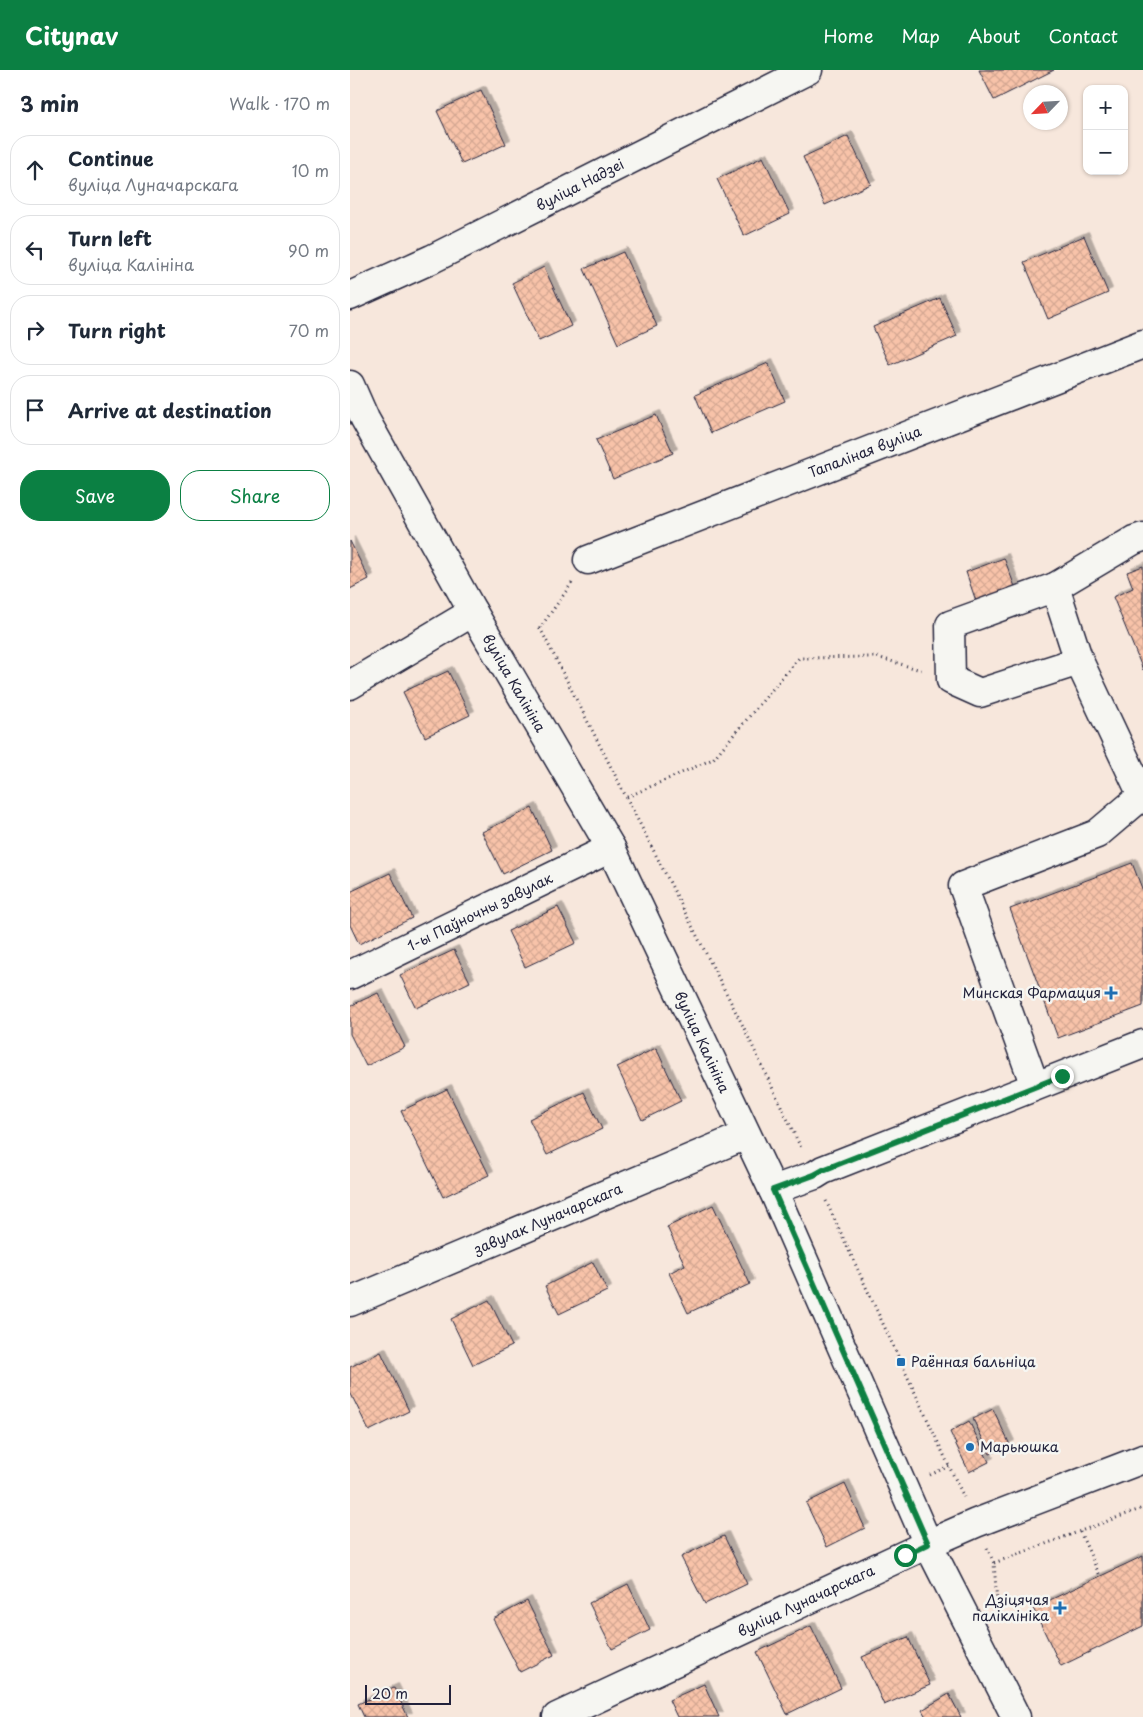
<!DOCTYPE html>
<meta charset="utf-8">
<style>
:root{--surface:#fff;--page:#f2f2f3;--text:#1f2937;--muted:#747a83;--line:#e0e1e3;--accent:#0b8043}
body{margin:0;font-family:"Playpen Sans",sans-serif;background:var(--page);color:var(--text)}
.controls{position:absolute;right:15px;top:15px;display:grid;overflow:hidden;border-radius:10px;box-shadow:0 1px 4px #0004}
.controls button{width:45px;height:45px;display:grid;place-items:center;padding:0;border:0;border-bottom:1px solid var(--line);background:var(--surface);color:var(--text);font:25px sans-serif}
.compass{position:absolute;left:673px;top:15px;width:45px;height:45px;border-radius:50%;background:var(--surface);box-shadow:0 1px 4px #0004;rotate:245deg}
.scale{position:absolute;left:15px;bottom:12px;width:86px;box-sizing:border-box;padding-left:5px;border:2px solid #22223b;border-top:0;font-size:14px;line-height:18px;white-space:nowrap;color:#22223b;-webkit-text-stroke:4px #f6f6f2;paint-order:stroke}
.stop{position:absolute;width:15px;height:15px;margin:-11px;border:4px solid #0b8043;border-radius:50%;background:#fff}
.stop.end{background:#0b8043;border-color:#fff;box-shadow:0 1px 5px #0008}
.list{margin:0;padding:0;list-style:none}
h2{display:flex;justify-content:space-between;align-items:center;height:65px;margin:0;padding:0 20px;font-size:21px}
h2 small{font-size:16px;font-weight:400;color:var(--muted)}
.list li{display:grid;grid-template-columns:32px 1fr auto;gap:15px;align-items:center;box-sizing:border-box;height:70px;margin:0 10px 10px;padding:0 10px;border:1px solid var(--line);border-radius:20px}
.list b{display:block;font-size:19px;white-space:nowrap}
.list p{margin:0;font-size:16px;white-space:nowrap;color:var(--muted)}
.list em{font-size:16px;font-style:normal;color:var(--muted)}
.actions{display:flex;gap:10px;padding:15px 20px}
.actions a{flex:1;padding:11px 0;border:1px solid var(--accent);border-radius:20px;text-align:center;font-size:18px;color:var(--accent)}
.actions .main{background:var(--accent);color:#fff}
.icon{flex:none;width:28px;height:28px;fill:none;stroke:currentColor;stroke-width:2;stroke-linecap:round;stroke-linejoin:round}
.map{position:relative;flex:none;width:793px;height:1647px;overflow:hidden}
header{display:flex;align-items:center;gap:30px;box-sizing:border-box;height:70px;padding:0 25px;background:var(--accent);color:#fff}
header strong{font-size:24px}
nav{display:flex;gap:28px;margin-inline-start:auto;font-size:18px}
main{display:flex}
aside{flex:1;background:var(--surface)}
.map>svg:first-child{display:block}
.building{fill:url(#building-cross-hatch);stroke:#22223b;filter:url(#shadow)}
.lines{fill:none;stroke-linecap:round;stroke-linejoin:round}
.minor-casing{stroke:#22223b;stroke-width:31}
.major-casing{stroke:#22223b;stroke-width:31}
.path{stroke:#22223b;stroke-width:3;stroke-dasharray:1 4;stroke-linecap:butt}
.minor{stroke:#f6f6f2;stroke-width:28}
.major{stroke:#f6f6f2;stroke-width:28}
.route{stroke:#0b8043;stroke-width:6}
.poi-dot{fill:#1f6fb2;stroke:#f6f6f2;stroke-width:2}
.labels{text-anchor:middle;stroke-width:5;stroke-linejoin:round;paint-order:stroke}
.street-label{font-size:14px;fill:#22223b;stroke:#f6f6f2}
.poi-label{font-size:14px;fill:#22223b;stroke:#f6f6f2;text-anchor:end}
</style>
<header>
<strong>Citynav</strong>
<nav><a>Home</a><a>Map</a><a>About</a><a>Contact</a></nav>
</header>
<main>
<aside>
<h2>3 min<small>Walk · 170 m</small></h2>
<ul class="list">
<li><svg class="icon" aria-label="ahead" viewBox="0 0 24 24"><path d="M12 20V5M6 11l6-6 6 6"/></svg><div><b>Continue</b><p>вуліца Луначарскага</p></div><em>10 m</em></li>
<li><svg class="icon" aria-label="left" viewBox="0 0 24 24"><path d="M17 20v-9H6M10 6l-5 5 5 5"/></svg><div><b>Turn left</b><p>вуліца Калініна</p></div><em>90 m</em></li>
<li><svg class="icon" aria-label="right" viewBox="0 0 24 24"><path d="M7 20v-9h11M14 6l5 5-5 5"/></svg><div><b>Turn right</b></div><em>70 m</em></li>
<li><svg class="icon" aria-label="arrive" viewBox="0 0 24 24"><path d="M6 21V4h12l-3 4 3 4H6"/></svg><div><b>Arrive at destination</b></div></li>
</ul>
<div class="actions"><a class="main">Save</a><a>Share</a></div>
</aside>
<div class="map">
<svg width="793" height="1647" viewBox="0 0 793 1647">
<defs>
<pattern id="building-cross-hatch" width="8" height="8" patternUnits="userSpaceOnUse" patternTransform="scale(1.25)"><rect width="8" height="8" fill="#f8c3a9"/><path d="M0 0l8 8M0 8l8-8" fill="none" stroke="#d4a792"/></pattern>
<filter id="shadow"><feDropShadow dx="4.5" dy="-4.5" stdDeviation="0" flood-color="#0004"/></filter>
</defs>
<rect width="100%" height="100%" fill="#f7e7dc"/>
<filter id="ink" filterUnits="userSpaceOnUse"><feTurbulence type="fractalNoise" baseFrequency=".02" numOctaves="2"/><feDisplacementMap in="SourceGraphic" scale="10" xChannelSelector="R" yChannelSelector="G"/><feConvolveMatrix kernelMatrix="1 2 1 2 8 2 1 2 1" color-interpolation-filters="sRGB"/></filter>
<g filter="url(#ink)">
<g class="building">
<polygon points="629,0 704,0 644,30"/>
<polygon points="131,20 156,74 112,94 87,41"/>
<polygon points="498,66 521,114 475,135 453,87"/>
<polygon points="413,87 440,144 394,166 367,109"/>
<polygon points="734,166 758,223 698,249 674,192"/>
<polygon points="273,182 307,256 268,274 234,199"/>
<polygon points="194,197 221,256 189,271 162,213"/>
<polygon points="590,228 607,266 540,295 523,257"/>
<polygon points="418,293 435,331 361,363 345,325"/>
<polygon points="306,345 323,383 263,409 246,370"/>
<polygon points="0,471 19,509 0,519"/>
<polygon points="654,488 667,522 628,537 616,502"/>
<polygon points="793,496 793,600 763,527 783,518 777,502"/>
<polygon points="98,601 120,645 75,667 53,622"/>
<polygon points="182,738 202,780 153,804 132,762"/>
<polygon points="782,793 793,821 793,936 708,968 660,839"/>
<polygon points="40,803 62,848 9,874 0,855 0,822"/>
<polygon points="208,837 226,873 175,897 158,861"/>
<polygon points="104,880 120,912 66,938 50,905"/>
<polygon points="28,923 55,977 16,996 0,964 0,936"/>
<polygon points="306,978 331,1031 292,1050 267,997"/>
<polygon points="97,1019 139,1105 93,1127 51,1041"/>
<polygon points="234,1022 252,1059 197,1085 179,1049"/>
<polygon points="363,1135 400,1214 338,1243 319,1203 335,1195 317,1157"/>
<polygon points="243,1192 257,1221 209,1244 195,1216"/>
<polygon points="139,1230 162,1276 123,1295 101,1249"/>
<polygon points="31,1282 59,1341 19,1361 0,1322 0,1297"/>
<polygon points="643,1339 660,1375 640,1384 623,1349"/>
<polygon points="619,1351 639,1392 619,1402 600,1362"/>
<polygon points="495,1414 515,1458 477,1477 456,1433"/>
<polygon points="374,1466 397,1514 355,1534 331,1487"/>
<polygon points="793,1486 793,1556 711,1596 683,1538"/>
<polygon points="278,1514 300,1560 262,1579 239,1533"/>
<polygon points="177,1531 204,1585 170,1602 143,1549"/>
<polygon points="461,1556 491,1618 437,1644 407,1582"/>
<polygon points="558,1567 580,1615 534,1635 512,1587"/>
<polygon points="354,1614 369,1647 327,1647 319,1630"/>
<polygon points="44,1618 58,1647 14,1647 8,1634"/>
<polygon points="599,1624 611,1647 576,1647 572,1640"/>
</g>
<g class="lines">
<g class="minor-casing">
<g id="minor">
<polyline points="0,226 82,189 458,0"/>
<polyline points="238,490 793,274"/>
<polyline points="705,517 729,591"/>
<polyline points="0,615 123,542"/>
<polyline points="792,725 729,591 630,623 601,610 600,555 705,517 784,470 793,467"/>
<polyline points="0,905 261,778"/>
<polyline points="685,1016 613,816 747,764 793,725"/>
<polyline points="423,1120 465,1105 473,1100 793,974"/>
<polyline points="0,1232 396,1065"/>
<polyline points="207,1647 578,1474 626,1453 793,1389"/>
</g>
</g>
<g class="major-casing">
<polyline id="major" points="0,315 15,349 123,542 261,778 423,1120 578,1474 666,1647"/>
</g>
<g class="path">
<polyline points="222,513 190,558 393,956 452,1080"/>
<polyline points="277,727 363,689 449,588 527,587 574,601"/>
<polyline points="476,1131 599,1396"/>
<polyline points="580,1405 599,1396 614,1427"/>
<polyline points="730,1462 750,1506"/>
<polyline points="637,1478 644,1493 648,1545"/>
<polyline points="644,1493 793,1438"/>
</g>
<use href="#minor" class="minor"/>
<use href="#major" class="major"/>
</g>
</g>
<g class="lines" filter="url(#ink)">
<polyline class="route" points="555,1485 578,1474 423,1120 464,1105 473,1100 712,1006"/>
</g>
<g class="poi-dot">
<path d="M758.5 915.5h5v5h5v5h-5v5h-5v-5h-5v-5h5z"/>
<rect x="546" y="1287" width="10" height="10" rx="2.5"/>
<circle cx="620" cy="1377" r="5"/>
<path d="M707.5 1530.5h5v5h5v5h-5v5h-5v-5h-5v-5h5z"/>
</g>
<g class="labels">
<g class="street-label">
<text transform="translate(230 115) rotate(-27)" y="5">вуліца Надзеі</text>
<text transform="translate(515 382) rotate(-21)" y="5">Тапаліная вуліца</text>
<text transform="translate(164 613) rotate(60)" y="5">вуліца Калініна</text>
<text transform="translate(130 842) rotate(-26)" y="5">1-ы Паўночны завулак</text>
<text transform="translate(352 972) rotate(65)" y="5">вуліца Калініна</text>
<text transform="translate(198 1149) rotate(-23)" y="5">завулак Луначарскага</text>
<text transform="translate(456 1531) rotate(-25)" y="5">вуліца Луначарскага</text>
</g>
<g class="poi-label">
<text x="751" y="928">Минская Фармация</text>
<text x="561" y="1297" text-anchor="start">Раённая бальніца</text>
<text x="630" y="1382" text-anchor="start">Марьюшка</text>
<text x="699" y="1535">Дзіцячая<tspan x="699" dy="16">паліклініка</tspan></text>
</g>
</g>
</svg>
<div class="controls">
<button>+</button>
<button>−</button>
</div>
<svg class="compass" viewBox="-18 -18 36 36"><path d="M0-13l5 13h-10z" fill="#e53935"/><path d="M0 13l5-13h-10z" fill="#747a83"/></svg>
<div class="scale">20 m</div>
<div class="stop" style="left:555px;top:1485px"></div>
<div class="stop end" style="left:712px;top:1006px"></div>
</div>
</main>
